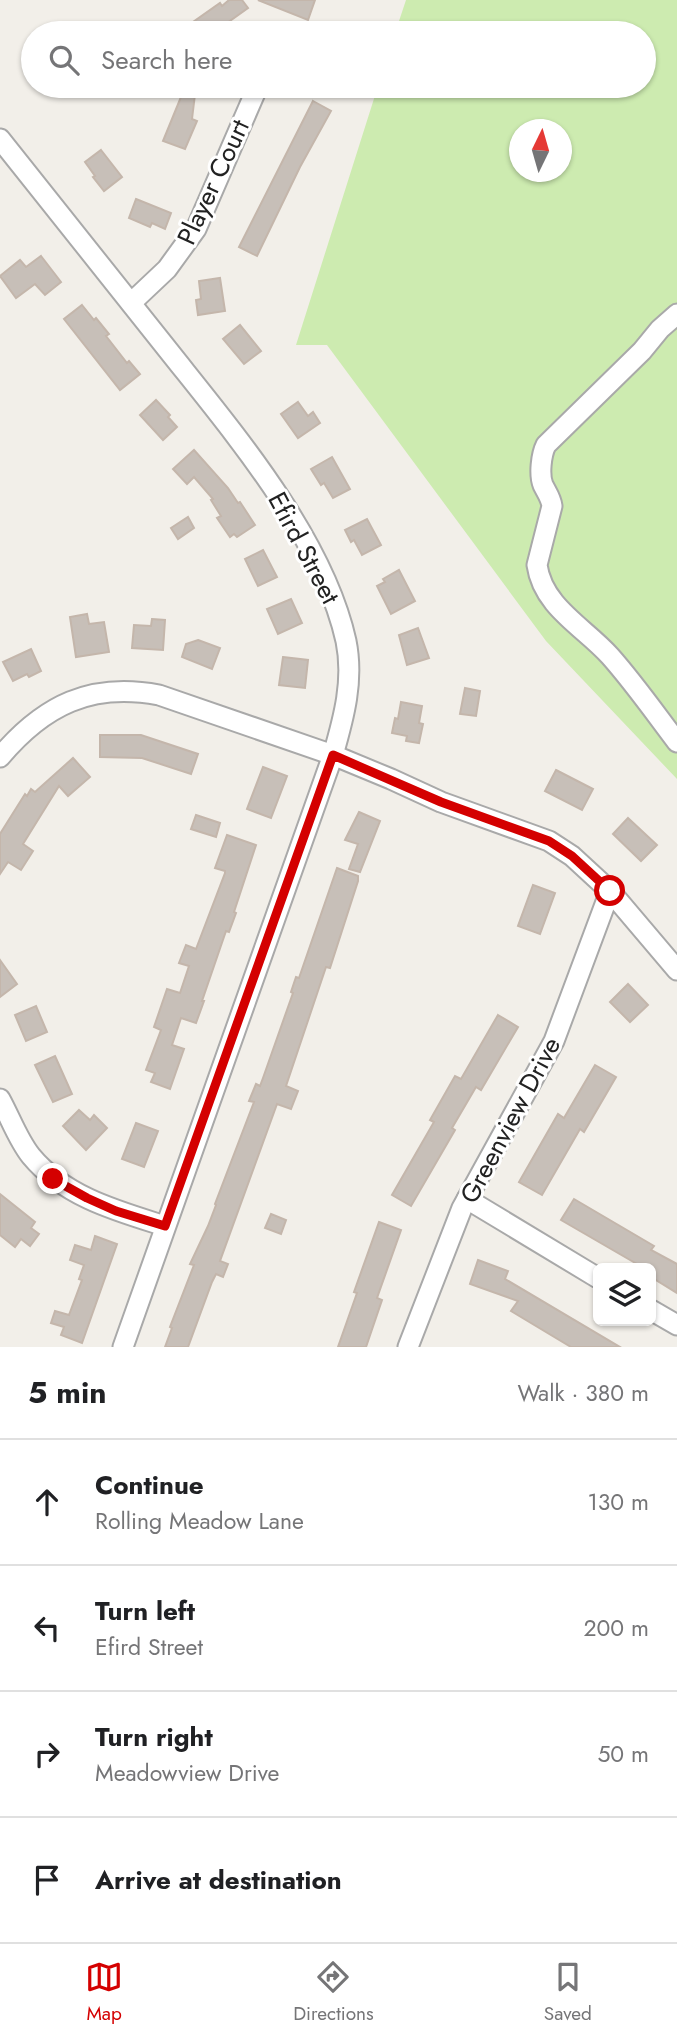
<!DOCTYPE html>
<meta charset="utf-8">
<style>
:root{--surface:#fff;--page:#f6f6f6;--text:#202124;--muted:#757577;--line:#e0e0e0;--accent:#d40000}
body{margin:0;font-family:Jost,sans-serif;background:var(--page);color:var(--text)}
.controls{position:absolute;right:21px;bottom:21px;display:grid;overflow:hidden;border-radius:10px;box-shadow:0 2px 5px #0004}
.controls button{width:63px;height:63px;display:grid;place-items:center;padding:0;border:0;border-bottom:2px solid var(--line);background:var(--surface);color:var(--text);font:35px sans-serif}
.compass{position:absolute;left:509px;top:119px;width:63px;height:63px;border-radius:50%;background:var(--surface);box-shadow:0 2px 5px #0004;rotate:5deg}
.stop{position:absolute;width:21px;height:21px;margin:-16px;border:5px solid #d40000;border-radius:50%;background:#fff}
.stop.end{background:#d40000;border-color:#fff;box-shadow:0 2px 7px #0008}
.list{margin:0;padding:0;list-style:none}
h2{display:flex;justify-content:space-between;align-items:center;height:91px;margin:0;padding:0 28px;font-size:30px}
h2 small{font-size:23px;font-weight:400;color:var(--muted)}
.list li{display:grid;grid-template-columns:46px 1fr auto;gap:21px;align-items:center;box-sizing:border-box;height:126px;padding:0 28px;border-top:2px solid var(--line)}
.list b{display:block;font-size:26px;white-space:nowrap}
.list p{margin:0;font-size:23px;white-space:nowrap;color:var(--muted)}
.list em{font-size:23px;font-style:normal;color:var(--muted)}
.icon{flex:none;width:38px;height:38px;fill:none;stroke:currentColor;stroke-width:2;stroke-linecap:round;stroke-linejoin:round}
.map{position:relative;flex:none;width:677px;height:1347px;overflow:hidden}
.search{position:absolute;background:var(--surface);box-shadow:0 2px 5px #0004;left:21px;right:21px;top:21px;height:77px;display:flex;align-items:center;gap:18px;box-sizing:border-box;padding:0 24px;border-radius:38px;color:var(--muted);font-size:26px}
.sheet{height:595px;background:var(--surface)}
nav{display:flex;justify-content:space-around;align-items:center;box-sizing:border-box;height:98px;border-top:2px solid var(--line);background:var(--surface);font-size:19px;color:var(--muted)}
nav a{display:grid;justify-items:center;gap:4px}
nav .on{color:var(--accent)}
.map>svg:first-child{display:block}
.grass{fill:#cdebb0;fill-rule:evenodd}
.building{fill:#c7bfb8;stroke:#c4b6ab;stroke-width:2}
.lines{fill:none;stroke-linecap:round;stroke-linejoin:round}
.minor-casing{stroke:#a9a9a9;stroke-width:23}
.minor{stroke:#fff;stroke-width:19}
.route{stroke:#d40000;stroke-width:9}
.labels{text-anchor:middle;stroke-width:6;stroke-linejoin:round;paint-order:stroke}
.street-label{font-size:26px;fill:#222;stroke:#fff}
</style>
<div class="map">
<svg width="677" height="1347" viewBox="0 0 677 1347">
<rect width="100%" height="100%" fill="#f2efe9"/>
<path class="grass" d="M 406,0 L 677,0 L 677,779 L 546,641 L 327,345 L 296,345 L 378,86 L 644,86 L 644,33 L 395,33 ZM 520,130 L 562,130 L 562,172 L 520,172 Z"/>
<g class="building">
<polygon points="229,0 242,0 248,8 213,33 201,33 193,22 220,3 222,6"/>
<polygon points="258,0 315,0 308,20"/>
<polygon points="157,86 196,86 192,119 197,121 185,149 163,141 181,97 156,94"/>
<polygon points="313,101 331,111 300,167 257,256 239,247"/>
<polygon points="101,150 122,177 104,191 93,177 95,176 85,162"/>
<polygon points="136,199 171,213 165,229 152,223 150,227 129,218"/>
<polygon points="41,256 61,282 45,295 35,284 16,298 0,276 20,260 26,267"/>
<polygon points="220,278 225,311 198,315 196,300 201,299 199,281"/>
<polygon points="82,305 94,320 96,318 109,334 106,336 127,363 129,361 140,374 120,390 64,319"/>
<polygon points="240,325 261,351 244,364 223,339"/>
<polygon points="156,400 170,415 168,417 177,427 163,440 140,415"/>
<polygon points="298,402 308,416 313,412 320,423 298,438 281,414"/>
<polygon points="194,450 228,488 238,503 240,502 255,525 237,537 234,534 230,537 217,518 221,516 211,500 213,499 194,477 187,484 173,469"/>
<polygon points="332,457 350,489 333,498 324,483 321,485 311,469"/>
<polygon points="188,517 194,528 178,539 171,528"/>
<polygon points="367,519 381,545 362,555 354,540 351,542 345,530"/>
<polygon points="263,550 277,577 258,586 245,559"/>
<polygon points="399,570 415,601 391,614 377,586 385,582 383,579"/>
<polygon points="291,599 302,623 278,634 267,609"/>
<polygon points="87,614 89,624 104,622 109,652 76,657 70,617"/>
<polygon points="152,619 165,620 163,650 132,648 134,625 151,626"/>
<polygon points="418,628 429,658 407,665 399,635"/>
<polygon points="198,640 220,648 212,669 182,657 186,644"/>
<polygon points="31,649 41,671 29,677 27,674 13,681 3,662"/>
<polygon points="283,657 308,660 305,688 279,685"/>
<polygon points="465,688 480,691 476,716 460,714"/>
<polygon points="401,702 422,706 419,723 423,724 419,743 406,741 407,736 392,733 395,718 398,719"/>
<polygon points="100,735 141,735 198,754 191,774 142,758 100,757"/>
<polygon points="73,758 90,777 68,796 59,786 23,844 33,851 21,870 8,862 0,874 0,834 25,794 27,796 31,789 35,792"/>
<polygon points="263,767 287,776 271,818 247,809"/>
<polygon points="556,770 593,789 582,810 545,791"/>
<polygon points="359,812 380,821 360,872 349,869 358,844 345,840"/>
<polygon points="196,815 220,823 216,837 191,829"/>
<polygon points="628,818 657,845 641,861 613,834"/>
<polygon points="227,835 256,845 234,912 236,913 229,932 226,931 202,1001 204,1001 196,1023 181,1018 172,1045 184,1049 170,1089 151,1082 155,1073 146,1070 161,1030 154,1027 167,989 180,993 189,966 179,963 186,945 196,949 225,873 225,871 215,868"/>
<polygon points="337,868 358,876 358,881 330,968 326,967 286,1086 298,1091 291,1109 277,1104 220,1261 228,1264 223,1277 216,1274 212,1282 188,1347 165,1347 172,1328 170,1327 194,1265 190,1264 208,1226 216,1205 215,1204 254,1102 249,1101 256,1084 260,1086 263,1078 293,993 291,992 296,977 299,978"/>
<polygon points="533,885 555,893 540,934 518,926"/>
<polygon points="0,960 17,984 0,997"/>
<polygon points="628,984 648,1005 630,1022 610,1002"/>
<polygon points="36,1006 47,1032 26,1041 15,1015"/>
<polygon points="498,1015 518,1027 481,1090 476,1087 452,1128 455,1130 411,1206 392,1195 434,1122 430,1120 455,1076 461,1079"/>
<polygon points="55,1056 72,1094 53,1102 35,1065"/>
<polygon points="595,1065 616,1077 584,1132 580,1129 542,1195 519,1182 558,1114 564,1118"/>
<polygon points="79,1110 90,1120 94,1115 107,1128 86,1150 63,1126"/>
<polygon points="136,1123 158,1131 144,1167 122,1159"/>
<polygon points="0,1194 35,1222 31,1228 39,1234 30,1246 21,1239 15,1247 0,1235"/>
<polygon points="574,1199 654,1246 651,1250 677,1264 677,1293 651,1277 651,1268 644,1268 561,1220"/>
<polygon points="271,1214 286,1220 281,1234 265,1228"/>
<polygon points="379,1222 401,1230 377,1298 382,1300 366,1347 338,1347 357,1293 354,1292"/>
<polygon points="95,1236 117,1244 82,1343 61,1335 64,1327 51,1323 55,1311 69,1315 82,1280 79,1279 84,1265 70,1260 75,1245 91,1250"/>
<polygon points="478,1260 508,1271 505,1279 620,1347 571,1347 511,1311 518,1301 470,1284"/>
</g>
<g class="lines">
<g class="minor-casing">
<g id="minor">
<path d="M 0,139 C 56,209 112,279 168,350 C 233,432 323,537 346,641 C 354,680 344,717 333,755 L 123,1347"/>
<polyline points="131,303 167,269 196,229 258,86"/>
<path d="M 677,314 L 660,329 L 642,351 L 546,445 C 541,455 539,475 543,485 C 547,493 551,498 552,506 L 537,565 C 543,607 584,627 610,656 C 634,683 655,713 677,742"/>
<path d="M 0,757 C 44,705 91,682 159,695 L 333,755 L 391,779 L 441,802 L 549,841 L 572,856 L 610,891 L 677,970"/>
<path d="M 0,1099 C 10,1117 18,1140 31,1156 C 65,1197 117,1211 165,1226"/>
<polyline points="467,1199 598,1278"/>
<polyline points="651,1310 677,1325"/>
<polyline points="408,1347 462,1208 554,1041 610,891"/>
</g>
</g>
<use href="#minor" class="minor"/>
</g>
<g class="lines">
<polyline class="route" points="53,1179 87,1198 116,1211 165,1226 333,755 441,802 549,841 572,856 610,891"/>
</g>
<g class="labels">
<g class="street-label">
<text transform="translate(213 182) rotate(-65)" y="9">Player Court</text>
<text transform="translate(304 548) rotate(62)" y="9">Efird Street</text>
<text transform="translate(510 1120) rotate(-62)" y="9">Greenview Drive</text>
</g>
</g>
</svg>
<div class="controls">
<button><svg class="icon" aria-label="layers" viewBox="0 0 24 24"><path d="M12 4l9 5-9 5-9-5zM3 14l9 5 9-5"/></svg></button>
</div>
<svg class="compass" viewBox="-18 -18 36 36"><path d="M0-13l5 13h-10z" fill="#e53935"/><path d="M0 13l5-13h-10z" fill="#757577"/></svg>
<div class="stop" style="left:610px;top:891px"></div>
<div class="stop end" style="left:53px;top:1179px"></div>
<div class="search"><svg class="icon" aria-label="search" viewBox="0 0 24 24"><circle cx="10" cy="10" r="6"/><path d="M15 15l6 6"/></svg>Search here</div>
</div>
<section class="sheet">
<h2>5 min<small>Walk · 380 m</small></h2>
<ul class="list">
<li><svg class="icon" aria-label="ahead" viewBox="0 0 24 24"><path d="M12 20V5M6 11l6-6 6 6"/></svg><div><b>Continue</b><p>Rolling Meadow Lane</p></div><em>130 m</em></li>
<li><svg class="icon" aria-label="left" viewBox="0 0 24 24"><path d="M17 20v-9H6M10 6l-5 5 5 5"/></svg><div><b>Turn left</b><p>Efird Street</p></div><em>200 m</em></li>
<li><svg class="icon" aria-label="right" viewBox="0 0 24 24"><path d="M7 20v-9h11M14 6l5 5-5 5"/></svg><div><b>Turn right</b><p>Meadowview Drive</p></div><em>50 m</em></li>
<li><svg class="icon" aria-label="arrive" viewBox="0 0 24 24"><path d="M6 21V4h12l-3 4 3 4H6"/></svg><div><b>Arrive at destination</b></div></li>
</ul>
</section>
<nav>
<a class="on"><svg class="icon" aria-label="map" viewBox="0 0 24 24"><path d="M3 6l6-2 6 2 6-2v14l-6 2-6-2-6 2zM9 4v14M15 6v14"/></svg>Map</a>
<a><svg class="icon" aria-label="directions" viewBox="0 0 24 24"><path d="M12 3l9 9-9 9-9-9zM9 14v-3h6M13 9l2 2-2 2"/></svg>Directions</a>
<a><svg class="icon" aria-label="saved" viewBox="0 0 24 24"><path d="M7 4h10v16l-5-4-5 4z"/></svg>Saved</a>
</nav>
